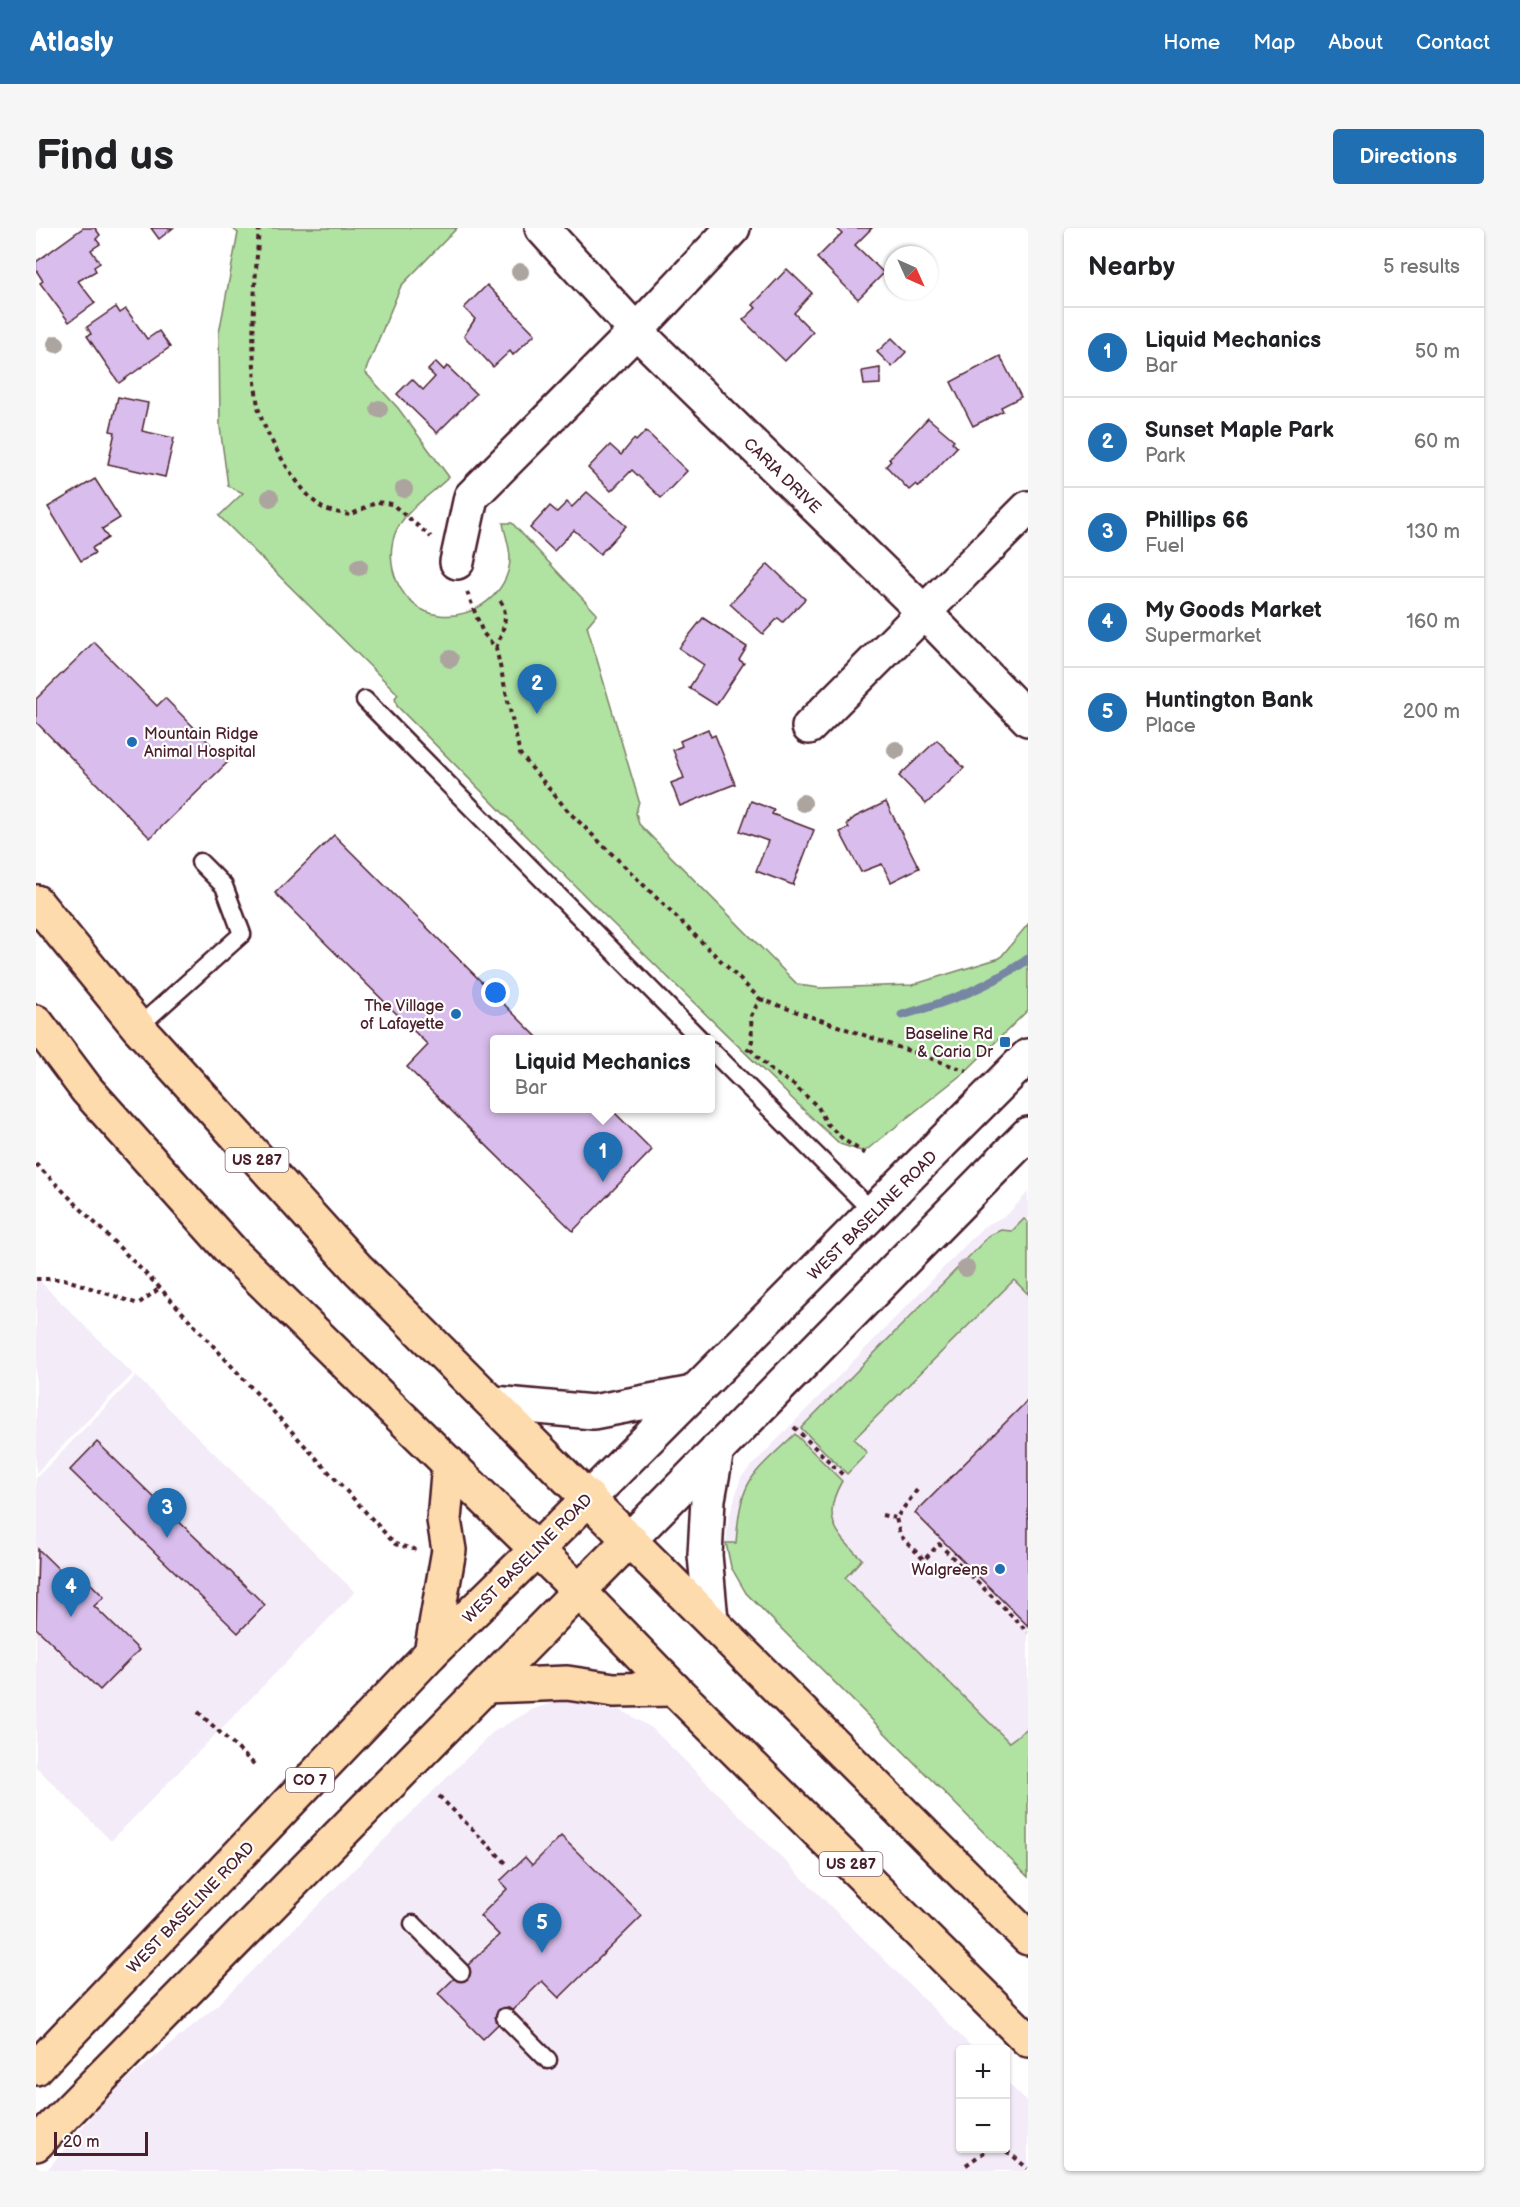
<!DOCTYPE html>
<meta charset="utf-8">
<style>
:root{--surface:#fff;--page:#f6f6f6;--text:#202124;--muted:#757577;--line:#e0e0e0;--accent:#1f6fb2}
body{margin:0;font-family:"Balsamiq Sans",sans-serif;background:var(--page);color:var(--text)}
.controls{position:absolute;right:18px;bottom:18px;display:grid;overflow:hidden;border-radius:6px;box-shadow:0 2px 4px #0004}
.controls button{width:54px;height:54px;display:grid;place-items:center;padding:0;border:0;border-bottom:2px solid var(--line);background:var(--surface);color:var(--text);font:30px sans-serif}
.compass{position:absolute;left:848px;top:18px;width:54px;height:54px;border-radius:50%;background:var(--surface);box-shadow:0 2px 4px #0004;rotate:135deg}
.scale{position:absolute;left:18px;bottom:15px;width:94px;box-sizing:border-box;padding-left:6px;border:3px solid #4a1f2b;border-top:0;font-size:16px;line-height:21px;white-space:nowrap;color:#4a1f2b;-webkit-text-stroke:4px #fff;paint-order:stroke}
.you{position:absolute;left:460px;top:765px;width:21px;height:21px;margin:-15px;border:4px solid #fff;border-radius:50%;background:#1a73e8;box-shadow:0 0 0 9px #1a73e833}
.badge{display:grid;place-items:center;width:39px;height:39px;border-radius:50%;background:var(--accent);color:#fff;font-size:20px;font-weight:700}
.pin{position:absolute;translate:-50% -50px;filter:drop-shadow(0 2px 3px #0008)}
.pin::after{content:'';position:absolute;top:32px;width:21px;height:18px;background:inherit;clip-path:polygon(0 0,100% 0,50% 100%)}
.popup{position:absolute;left:454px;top:807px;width:225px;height:78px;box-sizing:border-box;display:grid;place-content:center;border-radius:6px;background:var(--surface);filter:drop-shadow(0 2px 4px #0005);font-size:20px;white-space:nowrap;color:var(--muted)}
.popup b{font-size:22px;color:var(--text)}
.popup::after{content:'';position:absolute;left:50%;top:100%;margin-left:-12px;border:12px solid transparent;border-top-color:var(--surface)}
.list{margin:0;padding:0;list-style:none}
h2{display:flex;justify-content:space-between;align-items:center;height:78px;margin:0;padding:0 24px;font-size:26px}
h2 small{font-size:20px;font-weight:400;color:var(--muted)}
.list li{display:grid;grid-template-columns:39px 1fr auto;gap:18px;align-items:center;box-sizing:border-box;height:90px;padding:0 24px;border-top:2px solid var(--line)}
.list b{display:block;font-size:22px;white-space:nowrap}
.list p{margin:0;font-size:20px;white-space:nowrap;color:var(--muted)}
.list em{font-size:20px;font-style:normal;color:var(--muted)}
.map{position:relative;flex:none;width:992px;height:1943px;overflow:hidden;border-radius:6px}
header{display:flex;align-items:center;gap:36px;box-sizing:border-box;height:84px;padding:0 30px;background:var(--accent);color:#fff}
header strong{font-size:28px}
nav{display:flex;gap:33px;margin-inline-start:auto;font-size:21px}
.intro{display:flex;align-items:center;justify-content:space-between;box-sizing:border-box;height:144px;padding:0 36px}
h1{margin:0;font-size:42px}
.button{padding:15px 27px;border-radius:6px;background:var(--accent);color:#fff;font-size:21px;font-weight:700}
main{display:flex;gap:36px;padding:0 36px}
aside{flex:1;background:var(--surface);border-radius:6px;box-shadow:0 2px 4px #0004}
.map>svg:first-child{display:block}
.built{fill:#f4ebf9}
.green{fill:#b0e2a2;stroke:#7d8066;stroke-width:1.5}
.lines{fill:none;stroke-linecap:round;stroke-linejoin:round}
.stream{stroke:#7786a3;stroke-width:9}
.building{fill:#d9bdec;stroke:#4a1f2b;stroke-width:1.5}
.service-casing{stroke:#4a1f2b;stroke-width:21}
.minor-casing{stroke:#4a1f2b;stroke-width:38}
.secondary-casing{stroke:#4a1f2b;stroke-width:38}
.primary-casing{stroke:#4a1f2b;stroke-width:38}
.path{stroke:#4a1f2b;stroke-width:4;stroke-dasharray:4.5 4.5;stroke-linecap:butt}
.service{stroke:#fff;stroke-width:16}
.minor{stroke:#fff;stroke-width:33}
.secondary{stroke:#fff;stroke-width:33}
.primary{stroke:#fedbac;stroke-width:33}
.tree{fill:#aca49e}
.poi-dot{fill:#1f6fb2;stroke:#fff;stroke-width:2}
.labels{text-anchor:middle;stroke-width:4.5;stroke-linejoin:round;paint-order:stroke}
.shield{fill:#fff;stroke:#80626b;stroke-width:1.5}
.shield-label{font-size:15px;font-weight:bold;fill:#4a1f2b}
.street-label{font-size:16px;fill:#4a1f2b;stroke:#fff}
.poi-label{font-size:16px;fill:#4a1f2b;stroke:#fff;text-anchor:end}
</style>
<header>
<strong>Atlasly</strong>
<nav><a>Home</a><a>Map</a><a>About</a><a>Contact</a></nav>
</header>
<div class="intro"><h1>Find us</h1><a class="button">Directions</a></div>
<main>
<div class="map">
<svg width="992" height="1943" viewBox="0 0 992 1943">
<rect width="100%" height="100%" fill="#fff"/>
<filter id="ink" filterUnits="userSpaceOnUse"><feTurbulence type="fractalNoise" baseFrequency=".0167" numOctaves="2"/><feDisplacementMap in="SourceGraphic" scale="12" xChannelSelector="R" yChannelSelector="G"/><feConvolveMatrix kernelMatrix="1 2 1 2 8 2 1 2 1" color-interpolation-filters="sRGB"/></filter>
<g filter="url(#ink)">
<g class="built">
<polygon points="992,964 992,1649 710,1365 695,1339 690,1315 693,1290 705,1249 947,999 972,986"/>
<polygon points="0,1049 97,1146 0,1245"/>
<polygon points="100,1148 319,1364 75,1613 0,1539 0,1250"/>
<polygon points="535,1469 573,1475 616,1500 938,1821 924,1822 924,1920 970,1920 970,1853 992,1875 992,1943 10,1943 74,1866 178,1780 457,1504 497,1481"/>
</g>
<g class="green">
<path d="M 196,0 L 421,0 L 365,58 L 329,144 L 362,180 L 413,249 C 396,266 372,280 361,301 C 345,334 364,382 403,387 C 437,392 473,365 474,331 C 474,318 469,307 467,295 L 476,295 L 561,386 L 551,398 L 603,573 L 600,585 L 603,596 L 762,757 L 784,760 L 876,757 L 964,730 L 992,696 L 992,782 L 930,843 L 828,924 L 804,916 L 773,887 L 564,683 L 361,478 L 359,470 L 362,466 L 183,288 L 207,265 L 192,258 L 184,199 L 183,105 L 202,5 Z"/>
<polygon points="988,991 992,994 992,1066 978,1052 818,1211 831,1225 811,1246 765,1200 954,1007 965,1002 976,1003"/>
<path d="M 759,1206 L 806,1253 C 785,1289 799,1305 826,1331 L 809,1350 L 973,1514 L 992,1500 L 992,1649 L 710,1365 L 695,1339 L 690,1315 L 700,1315 C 705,1250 714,1249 759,1206 Z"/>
</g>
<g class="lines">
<path class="stream" d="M 866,787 C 912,774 953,759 992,731"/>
</g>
<g class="building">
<polygon points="47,0 59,0 64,7 60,11 64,16 55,22 64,35 58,39 60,43 42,53 59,75 33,94 4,55 7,53 0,42 0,34"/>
<polygon points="115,0 137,0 123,11"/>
<polygon points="800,0 836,0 819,17 848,45 822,71 781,30 806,5"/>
<polygon points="751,41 776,65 758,85 777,104 749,133 707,92 720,80 717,77"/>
<polygon points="451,57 499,106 477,127 474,123 457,139 428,108 439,91 428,80"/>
<polygon points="80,79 84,85 90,81 111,111 123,103 134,119 83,155 51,108 55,106 51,99"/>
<polygon points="856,110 870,124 856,139 841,124"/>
<polygon points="964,128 985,169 965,179 967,183 937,198 915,154"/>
<polygon points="400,134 408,142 411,138 440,166 401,205 361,166 376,151 387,162 399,149 392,142"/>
<polygon points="844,140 844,156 828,157 826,143"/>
<polygon points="82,169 112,175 106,203 138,210 129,249 72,236 79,204 74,203"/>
<polygon points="892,190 918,212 916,214 921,219 883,259 880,256 873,262 850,238 855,233 853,231"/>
<polygon points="610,203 651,243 625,270 596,242 575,263 552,240 574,217 585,227 598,211 600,213"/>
<polygon points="59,251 84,290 66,301 72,310 56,320 59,325 45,333 12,279"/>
<polygon points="551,264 590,298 564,326 538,302 518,323 494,300 514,278 521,284 531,274 536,279"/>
<polygon points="732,336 769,371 747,394 742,390 727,406 694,376"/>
<polygon points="667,390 711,419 703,432 708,435 680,477 653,460 668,437 643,420"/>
<polygon points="58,414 121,478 129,470 192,534 114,610 0,494 0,471"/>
<polygon points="672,501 675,509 679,507 699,556 644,578 635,555 648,550 637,522 646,518 644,513"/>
<polygon points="901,512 928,540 890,576 863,548"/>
<polygon points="715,573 738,582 736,586 778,602 757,657 720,643 732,613 704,603"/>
<polygon points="850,574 883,640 855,654 846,636 825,644 804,604 813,600 811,596 819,589"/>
<polygon points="298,607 504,812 459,812 459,880 574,880 616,922 537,1003 371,839 392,817 239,665"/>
<polygon points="992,1172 992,1398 879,1285"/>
<polygon points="61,1214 229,1377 202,1405 34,1242"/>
<polygon points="2,1321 42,1360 50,1351 68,1369 58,1378 103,1422 64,1462 0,1400"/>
<polygon points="525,1608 606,1688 523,1770 506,1753 447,1811 402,1766 463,1707 444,1688 471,1661 464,1653 489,1629 496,1637"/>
</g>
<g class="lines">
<g class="service-casing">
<g id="service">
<polyline points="329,472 665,812"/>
<polyline points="102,799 206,706 188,658 164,634"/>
<polyline points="675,822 838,985"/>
<polyline points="377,1696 425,1744"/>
<polyline points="469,1789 512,1832"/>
</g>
</g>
<g class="minor-casing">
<g id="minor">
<polyline points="506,0 600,103 889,385 992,491"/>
<polyline points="421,334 435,269 600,103 697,0"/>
<polyline points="773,499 992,280"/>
</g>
</g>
<g class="secondary-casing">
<g id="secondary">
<polyline points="458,1175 557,1184 657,1165"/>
<polyline points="553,1270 992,828"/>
<polyline points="594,1311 992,906"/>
<polyline points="675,1392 669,1327 672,1271 681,1222"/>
</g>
</g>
<g class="primary-casing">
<g id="primary">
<polyline points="0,674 102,799 322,1041 992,1710"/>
<polyline points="0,794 51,862 197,1025 542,1362 638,1461 992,1812"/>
<polyline points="395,1425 413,1322 408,1292 413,1235"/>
<polyline points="450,1458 531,1455 578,1462 638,1461"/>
<polyline points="0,1840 395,1425 553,1270"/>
<polyline points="0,1916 594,1311"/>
</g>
</g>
<g class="path">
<path d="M 223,0 C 219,54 213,124 222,178 C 226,203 265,268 287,280 C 295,284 306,285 314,287 L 341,274 L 356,276 L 395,309"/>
<polyline points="431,364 447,405 460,420 484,526 532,583 724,771 715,788 716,813 711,824"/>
<path d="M 460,420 C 466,405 475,386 463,371"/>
<polyline points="724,771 931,843"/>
<polyline points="714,821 737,844 758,857 782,879 791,896 808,912 833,928"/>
<polyline points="0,936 124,1060 359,1316 381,1322"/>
<polyline points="0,1051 28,1051 102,1076 124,1060"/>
<polyline points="758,1199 809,1249"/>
<polyline points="881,1262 860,1290 864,1307 888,1332 903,1316 992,1404"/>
<polyline points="846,1287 860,1290"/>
<polyline points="162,1484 219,1537"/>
<polyline points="403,1568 472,1637"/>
<polyline points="962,1920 975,1926 992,1941"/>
<polyline points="930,1937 954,1920"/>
</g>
<use href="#service" class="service"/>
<use href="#minor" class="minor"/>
<use href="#secondary" class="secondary"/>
<use href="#primary" class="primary"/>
</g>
<g class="tree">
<circle cx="484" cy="44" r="9"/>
<circle cx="20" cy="116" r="9"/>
<circle cx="343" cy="181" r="9"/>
<circle cx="368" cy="261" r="9"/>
<circle cx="234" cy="270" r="9"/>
<circle cx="323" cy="339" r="9"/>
<circle cx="414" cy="431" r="9"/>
<circle cx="860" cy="522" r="9"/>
<circle cx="767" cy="575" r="9"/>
<circle cx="930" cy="1040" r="9"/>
</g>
</g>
<g class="poi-dot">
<circle cx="96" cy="514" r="6"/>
<circle cx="420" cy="786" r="6"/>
<rect x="963" y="808" width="12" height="12" rx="3"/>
<circle cx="964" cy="1341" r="6"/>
</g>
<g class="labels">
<g class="shield">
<rect x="189.5" y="920" width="63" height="24" rx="4.5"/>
<rect x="250" y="1540" width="48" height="24" rx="4.5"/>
<rect x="783.5" y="1624" width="63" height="24" rx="4.5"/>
</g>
<g class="shield-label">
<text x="221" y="937">US 287</text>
<text x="274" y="1557">CO 7</text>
<text x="815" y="1641">US 287</text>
</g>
<g class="street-label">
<text transform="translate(747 247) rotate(44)" y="6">CARIA DRIVE</text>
<text transform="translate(836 987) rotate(-45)" y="6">WEST BASELINE ROAD</text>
<text transform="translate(491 1330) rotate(-45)" y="6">WEST BASELINE ROAD</text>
<text transform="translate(154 1679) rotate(-46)" y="6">WEST BASELINE ROAD</text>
</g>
<g class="poi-label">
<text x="108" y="511" text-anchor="start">Mountain Ridge<tspan x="108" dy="18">Animal Hospital</tspan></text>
<text x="408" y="783">The Village<tspan x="408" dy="18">of Lafayette</tspan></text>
<text x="957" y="811">Baseline Rd<tspan x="957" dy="18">&amp; Caria Dr</tspan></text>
<text x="952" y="1347">Walgreens</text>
</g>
</g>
</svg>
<div class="controls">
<button>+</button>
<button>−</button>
</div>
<svg class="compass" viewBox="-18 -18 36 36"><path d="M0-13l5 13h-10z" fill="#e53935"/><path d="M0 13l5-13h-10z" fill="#757577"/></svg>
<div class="scale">20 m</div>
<div class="you"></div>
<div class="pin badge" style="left:567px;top:954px">1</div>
<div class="popup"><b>Liquid Mechanics</b>Bar</div>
<div class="pin badge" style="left:501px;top:486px">2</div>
<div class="pin badge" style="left:131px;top:1310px">3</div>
<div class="pin badge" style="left:35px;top:1389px">4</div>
<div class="pin badge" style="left:506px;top:1725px">5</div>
</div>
<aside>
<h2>Nearby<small>5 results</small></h2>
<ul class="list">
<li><span class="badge">1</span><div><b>Liquid Mechanics</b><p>Bar</p></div><em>50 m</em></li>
<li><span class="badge">2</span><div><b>Sunset Maple Park</b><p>Park</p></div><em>60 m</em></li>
<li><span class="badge">3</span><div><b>Phillips 66</b><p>Fuel</p></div><em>130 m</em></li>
<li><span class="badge">4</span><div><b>My Goods Market</b><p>Supermarket</p></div><em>160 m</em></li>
<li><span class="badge">5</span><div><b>Huntington Bank</b><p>Place</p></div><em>200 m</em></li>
</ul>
</aside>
</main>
